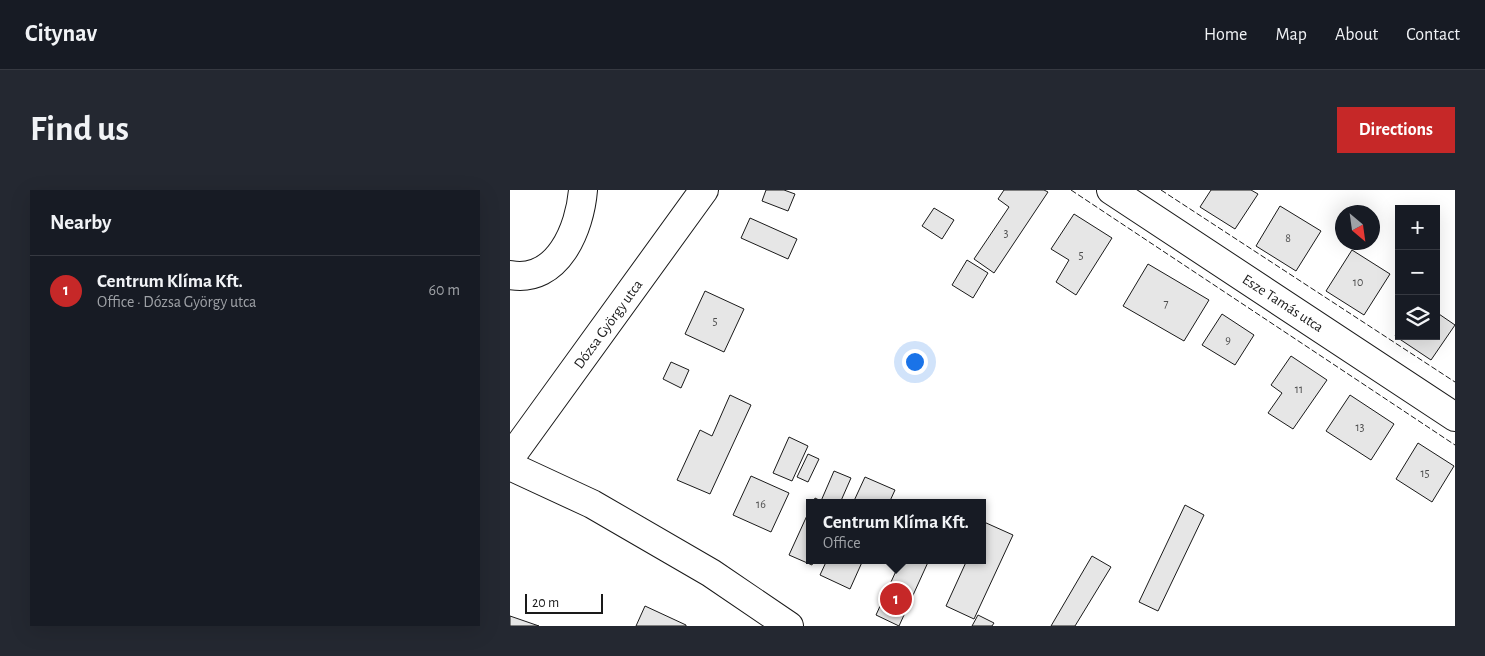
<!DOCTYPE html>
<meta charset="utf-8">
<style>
:root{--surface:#171b24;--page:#242831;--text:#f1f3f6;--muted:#9ea1a6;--line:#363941;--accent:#c62828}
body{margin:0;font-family:"Alegreya Sans",sans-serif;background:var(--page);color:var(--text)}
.controls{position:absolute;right:15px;top:15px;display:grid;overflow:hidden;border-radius:0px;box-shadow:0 5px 20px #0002}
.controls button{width:45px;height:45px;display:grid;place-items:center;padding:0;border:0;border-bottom:1px solid var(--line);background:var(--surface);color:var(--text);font:25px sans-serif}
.compass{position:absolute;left:825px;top:15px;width:45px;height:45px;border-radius:50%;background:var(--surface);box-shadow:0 5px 20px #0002;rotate:151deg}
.scale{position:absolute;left:15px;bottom:12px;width:78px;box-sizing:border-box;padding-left:5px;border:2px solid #1a1a1a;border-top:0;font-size:14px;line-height:18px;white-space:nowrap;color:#1a1a1a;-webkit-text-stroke:4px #fff;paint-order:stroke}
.you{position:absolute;left:404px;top:171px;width:18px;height:18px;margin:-12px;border:4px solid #fff;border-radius:50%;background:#1a73e8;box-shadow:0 0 0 8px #1a73e833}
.badge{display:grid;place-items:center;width:32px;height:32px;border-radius:50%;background:var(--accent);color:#fff;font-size:16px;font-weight:700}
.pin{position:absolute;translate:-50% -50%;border:2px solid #fff;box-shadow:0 1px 5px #0006}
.popup{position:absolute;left:296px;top:309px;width:180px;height:65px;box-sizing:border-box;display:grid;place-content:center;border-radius:0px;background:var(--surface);filter:drop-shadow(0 1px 4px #0005);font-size:16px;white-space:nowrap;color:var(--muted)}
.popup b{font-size:19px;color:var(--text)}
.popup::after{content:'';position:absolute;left:50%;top:100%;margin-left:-10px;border:10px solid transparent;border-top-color:var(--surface)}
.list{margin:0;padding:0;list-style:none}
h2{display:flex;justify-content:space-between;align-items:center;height:65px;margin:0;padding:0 20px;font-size:21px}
h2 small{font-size:16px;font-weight:400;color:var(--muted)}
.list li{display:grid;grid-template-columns:32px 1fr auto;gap:15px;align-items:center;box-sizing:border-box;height:70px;padding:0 20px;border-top:1px solid var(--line)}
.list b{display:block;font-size:19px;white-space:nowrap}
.list p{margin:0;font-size:16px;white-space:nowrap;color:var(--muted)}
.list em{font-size:16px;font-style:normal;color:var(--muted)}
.icon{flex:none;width:28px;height:28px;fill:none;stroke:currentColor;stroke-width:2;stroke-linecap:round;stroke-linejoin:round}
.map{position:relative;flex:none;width:945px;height:436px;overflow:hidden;border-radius:0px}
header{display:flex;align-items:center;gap:30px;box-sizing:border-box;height:70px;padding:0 25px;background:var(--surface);border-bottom:1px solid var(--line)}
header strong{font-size:24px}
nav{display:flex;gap:28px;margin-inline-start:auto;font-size:18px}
.intro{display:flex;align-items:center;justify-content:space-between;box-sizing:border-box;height:120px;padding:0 30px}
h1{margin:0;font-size:35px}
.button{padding:12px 22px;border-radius:0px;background:var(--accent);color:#fff;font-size:18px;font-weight:700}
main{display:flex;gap:30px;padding:0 30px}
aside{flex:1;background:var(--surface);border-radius:0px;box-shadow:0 5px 20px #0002}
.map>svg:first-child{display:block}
.building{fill:#e6e6e6;stroke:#1a1a1a}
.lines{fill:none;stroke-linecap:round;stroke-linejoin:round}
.minor-casing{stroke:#1a1a1a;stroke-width:30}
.major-casing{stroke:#1a1a1a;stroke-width:30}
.minor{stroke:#fff;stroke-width:28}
.major{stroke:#fff;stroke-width:28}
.fence{stroke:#1a1a1a;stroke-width:1;stroke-dasharray:6 2.5;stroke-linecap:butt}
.labels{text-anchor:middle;stroke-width:4;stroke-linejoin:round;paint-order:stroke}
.number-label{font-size:12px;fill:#4d4d4d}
.street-label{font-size:15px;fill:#1a1a1a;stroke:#fff}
</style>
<header>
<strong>Citynav</strong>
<nav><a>Home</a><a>Map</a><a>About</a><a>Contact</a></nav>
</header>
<div class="intro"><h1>Find us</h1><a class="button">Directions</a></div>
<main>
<aside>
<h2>Nearby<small></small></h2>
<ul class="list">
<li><span class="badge">1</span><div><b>Centrum Klíma Kft.</b><p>Office · Dózsa György utca</p></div><em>60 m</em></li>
</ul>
</aside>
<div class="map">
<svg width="945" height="436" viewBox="0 0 945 436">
<rect width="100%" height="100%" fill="#fff"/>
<g class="building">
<polygon points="256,0 274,0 285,4 278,21 252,11"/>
<polygon points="494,0 534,0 538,2 484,83 464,69 499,17 488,9"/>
<polygon points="701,0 741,0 748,4 725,39 690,17"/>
<polygon points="770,16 811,41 786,81 746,56"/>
<polygon points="424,18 444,30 432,49 412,36"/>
<polygon points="564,24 602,48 566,105 546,92 559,70 541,59"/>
<polygon points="240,28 287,49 278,69 231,48"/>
<polygon points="842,60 880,84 854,125 816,101"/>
<polygon points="457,70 478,83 463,108 442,95"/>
<polygon points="638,74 699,110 674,151 613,116"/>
<polygon points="195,101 234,119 214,162 175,144"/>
<polygon points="926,122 945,135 921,170 885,146 889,140 889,146 926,146"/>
<polygon points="712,124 744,145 725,175 692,155"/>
<polygon points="781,166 817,190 783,239 758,223 772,203 761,195"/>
<polygon points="161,172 179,180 171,198 153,189"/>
<polygon points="220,205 241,215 200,304 167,290 190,240 202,246"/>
<polygon points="840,205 884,234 861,270 816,241"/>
<polygon points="279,247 298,256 282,291 263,283"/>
<polygon points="908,253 944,276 922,312 886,289"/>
<polygon points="298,264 309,269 298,292 287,287"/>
<polygon points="324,281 341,288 330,313 315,313 311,311"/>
<polygon points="241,286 279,303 261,342 223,325"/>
<polygon points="355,287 385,300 379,313 343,313"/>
<polygon points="305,308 315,313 303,313"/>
<polygon points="675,315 694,325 648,421 629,412"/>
<polygon points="300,319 300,370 304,370 302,375 279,365"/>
<polygon points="474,332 503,345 464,429 436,416 457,370 472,370 472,336"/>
<polygon points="582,366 601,377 565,436 541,436"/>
<polygon points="317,370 353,370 340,399 310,385"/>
<polygon points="391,370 419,370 389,436 366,425"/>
<polygon points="135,416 176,435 176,436 126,436"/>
<polygon points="468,425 484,433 482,436 462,436"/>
<polygon points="0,426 29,436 0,436"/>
</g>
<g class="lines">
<g class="minor-casing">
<g id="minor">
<polyline points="601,0 945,227"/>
<path d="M 0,85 C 48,94 70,38 73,0"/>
<polyline points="0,276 82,314 201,383 279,436"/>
</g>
</g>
<g class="major-casing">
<polyline id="major" points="0,268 194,0"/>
</g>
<use href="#minor" class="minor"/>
<use href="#major" class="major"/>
<g class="fence">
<polyline points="561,0 945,255"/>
<polyline points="651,0 945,192"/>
</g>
</g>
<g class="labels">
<g class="number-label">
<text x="496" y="47">3</text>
<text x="778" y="52">8</text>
<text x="571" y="69">5</text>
<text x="848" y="96">10</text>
<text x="656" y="117">7</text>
<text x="205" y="135">5</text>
<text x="718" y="154">9</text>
<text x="789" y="203">11</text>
<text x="850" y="241">13</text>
<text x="915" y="287">15</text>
<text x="251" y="318">16</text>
</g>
<g class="street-label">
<text transform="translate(773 113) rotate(33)" y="5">Esze Tamás utca</text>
<text transform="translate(98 134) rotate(-54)" y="5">Dózsa György utca</text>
</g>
</g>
</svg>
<div class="controls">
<button>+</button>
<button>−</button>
<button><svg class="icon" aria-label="layers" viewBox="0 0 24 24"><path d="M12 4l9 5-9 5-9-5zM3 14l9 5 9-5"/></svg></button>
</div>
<svg class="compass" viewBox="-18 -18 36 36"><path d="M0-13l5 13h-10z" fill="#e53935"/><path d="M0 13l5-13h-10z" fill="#9ea1a6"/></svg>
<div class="scale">20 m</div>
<div class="you"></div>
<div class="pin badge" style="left:386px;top:409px">1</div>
<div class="popup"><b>Centrum Klíma Kft.</b>Office</div>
</div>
</main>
